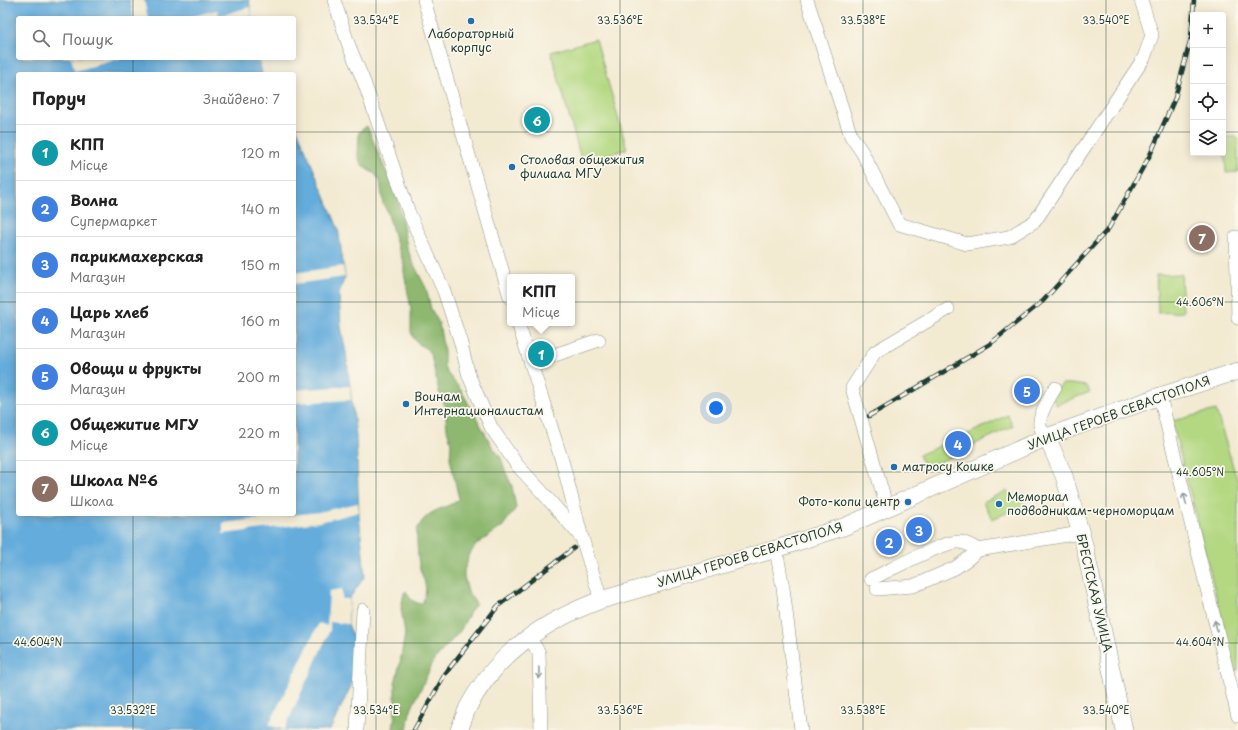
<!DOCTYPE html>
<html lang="uk">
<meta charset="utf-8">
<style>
:root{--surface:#fff;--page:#f2f2f2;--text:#222;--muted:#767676;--line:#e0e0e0;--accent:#1a73e8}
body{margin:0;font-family:"Playpen Sans",sans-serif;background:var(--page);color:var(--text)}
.controls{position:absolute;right:12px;top:12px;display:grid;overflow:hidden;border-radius:4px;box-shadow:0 2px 10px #0003}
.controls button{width:36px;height:36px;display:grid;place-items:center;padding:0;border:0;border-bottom:1px solid var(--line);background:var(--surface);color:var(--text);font:20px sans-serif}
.you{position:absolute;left:716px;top:408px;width:14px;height:14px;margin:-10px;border:3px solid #fff;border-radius:50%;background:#1a73e8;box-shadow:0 0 0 6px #1a73e833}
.badge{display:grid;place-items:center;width:26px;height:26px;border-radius:50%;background:var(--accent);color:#fff;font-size:13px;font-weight:700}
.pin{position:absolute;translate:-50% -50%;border:2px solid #fff;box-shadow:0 1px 4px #0006}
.popup{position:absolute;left:507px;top:274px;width:68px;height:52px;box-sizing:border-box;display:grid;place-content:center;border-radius:4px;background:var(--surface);filter:drop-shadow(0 1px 3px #0005);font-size:13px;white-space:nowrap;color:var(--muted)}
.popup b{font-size:15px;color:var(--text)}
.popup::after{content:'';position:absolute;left:50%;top:100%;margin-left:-8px;border:8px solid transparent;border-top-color:var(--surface)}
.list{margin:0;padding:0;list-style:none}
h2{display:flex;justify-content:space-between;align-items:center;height:52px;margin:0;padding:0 16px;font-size:17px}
h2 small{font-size:13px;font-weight:400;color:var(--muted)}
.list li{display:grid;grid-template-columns:26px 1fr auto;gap:12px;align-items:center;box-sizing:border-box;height:56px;padding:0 16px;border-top:1px solid var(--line)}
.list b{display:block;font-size:15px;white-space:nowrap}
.list p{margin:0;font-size:13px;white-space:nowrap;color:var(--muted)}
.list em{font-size:13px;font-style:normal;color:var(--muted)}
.icon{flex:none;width:22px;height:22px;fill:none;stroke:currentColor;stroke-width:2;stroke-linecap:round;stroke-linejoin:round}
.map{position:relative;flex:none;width:1238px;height:730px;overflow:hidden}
.search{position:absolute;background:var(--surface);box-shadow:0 2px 10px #0003;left:16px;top:16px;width:280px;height:44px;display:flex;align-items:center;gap:10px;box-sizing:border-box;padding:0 14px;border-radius:4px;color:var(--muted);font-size:15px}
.panel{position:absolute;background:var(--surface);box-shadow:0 2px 10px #0003;left:16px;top:72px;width:280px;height:444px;border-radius:4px}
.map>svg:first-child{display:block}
.green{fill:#b3d881;stroke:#698a5a}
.forest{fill:#8eb86f;stroke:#567a52}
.water{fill:#64acdb;stroke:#427488}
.pier{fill:#f3ead2}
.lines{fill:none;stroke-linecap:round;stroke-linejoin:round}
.minor-casing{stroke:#899483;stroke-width:14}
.major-casing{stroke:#899483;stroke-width:18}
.minor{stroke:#fff;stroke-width:13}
.major{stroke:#fff;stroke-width:17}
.rail-casing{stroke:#1f3d34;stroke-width:4.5}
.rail{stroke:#fbf7ec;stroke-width:3;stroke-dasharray:9;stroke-linecap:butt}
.oneway{stroke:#8f9e9a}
.ticks{fill:none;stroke:#1f3d34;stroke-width:1;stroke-opacity:0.45}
.poi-dot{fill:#1f6fb2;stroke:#fbf7ec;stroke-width:1.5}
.labels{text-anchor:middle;stroke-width:3.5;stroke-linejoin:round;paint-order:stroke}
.poi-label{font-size:12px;fill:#1f3d34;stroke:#fbf7ec;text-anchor:start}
.street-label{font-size:12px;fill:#1f3d34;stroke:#fbf7ec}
.ticks-label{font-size:10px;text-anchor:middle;fill:#1f3d34;stroke:#fbf7ec;stroke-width:3.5;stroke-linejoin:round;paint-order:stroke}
</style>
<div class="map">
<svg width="1238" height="730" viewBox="0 0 1238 730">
<rect width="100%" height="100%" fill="#fbf7ec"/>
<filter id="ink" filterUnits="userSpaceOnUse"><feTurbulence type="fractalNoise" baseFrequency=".025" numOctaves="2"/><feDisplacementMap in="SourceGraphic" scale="8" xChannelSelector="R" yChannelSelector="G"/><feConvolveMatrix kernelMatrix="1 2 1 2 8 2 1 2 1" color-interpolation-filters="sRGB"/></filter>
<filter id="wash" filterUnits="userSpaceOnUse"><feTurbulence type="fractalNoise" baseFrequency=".012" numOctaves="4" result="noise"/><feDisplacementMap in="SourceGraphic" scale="16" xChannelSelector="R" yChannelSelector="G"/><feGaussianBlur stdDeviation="0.9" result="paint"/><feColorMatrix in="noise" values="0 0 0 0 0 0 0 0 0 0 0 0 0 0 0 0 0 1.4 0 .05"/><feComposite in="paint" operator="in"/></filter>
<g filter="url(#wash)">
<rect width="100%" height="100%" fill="#f3ead2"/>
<g class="green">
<polygon points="596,39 627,149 582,162 551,52"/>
<polygon points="1224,137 1238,137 1238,172 1226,173"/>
<polygon points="1181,274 1183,312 1158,313 1156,275"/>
<polygon points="1062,384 1071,384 1086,386 1090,392 1056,405 1053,399 1057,389"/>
<polygon points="1216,410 1238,483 1238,670 1235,671 1172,421"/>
<polygon points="1008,415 1013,426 969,447 964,436"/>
<polygon points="955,439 961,453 925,468 919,455"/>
<polygon points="1006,491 1026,505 992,519 983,502"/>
</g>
<path class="forest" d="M 367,126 L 387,174 L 397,194 L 407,247 L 412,261 L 426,288 L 431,309 L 439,323 L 444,352 L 444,366 L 447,373 L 461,390 L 492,446 L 501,458 L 506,473 L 512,486 L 516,508 L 502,527 L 477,544 L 468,556 L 467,563 L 464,570 L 464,577 L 468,592 L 476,604 L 471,610 L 460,631 L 434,660 L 410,712 L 407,730 L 393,730 L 395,713 L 395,683 L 400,663 L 405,634 L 401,608 L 404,593 L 406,591 C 410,599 413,603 422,604 C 429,587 425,584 420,569 C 418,564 416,532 417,529 C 419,526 422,521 424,519 C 434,508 449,508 459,499 L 450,458 L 451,443 L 447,429 L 445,406 L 439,392 L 431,355 L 427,349 L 420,345 L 414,339 L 411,332 L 411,309 L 404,272 L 404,264 L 396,242 L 387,211 L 383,204 L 380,181 L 375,174 L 365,168 L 360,162 L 358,155 L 359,132 Z"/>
<polygon class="water" points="0,0 249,0 252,18 18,18 18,58 259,58 262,74 18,74 18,514 294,514 294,122 338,228 345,277 339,293 341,327 346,353 356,436 359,515 365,576 349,599 348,624 355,642 351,686 330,730 0,730"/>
<g class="pier">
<polygon points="130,0 144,0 148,18 134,18"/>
<polygon points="250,7 252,16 243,18 187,18 217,10 219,16"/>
<polygon points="71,58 122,58 75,71"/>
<polygon points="343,266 345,277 294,284 294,273"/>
<polygon points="350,386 351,400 294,403 294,390"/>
<polygon points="358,503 359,512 320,522 223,534 223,523 319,512"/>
<polygon points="342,589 342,599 349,599 348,624 330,622 330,630 284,730 269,725 319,623 327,626 329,591"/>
</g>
</g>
<g filter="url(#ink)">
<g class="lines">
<g class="minor-casing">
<g id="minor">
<polyline points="334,0 349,46 364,82 409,213 444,291 460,340 469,376 491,427 517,465 542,492 582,538"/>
<polyline points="424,0 510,297"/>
<polyline points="807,0 851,136 862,152 899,224 967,244 1009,237 1035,221 1144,58 1152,35 1141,0"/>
<polyline points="1236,237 1238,318"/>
<polyline points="518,323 563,464 582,538 601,600"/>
<polyline points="531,363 599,340"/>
<polyline points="1160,396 1238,716"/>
<path d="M 1047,437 C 1044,433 1041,430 1040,426 C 1038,416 1050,396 1055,388"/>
<polyline points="887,508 852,388 875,352 948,309"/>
<polyline points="776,549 783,588 801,730"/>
<path d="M 871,579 C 889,571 944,540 960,542 C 967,543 972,546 978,550 L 1080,533"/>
<polyline points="877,589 913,586 955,568 969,558 978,550"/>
<polyline points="529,637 539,653 541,730"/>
<polyline points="357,730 363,610"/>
</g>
</g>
<g class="major-casing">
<g id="major">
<polyline points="1047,437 1064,476 1085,548 1124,730"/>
<path d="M 459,730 C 462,723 465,714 468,707 C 498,652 544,621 601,600 L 776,549 L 846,526 L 1047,437 L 1160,396 L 1238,371"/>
</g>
</g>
<use href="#minor" class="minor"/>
<use href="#major" class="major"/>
<g class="rail-casing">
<g id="rail">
<polyline points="869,416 935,377 990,344 1043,301 1109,228 1150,155 1175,98 1191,38 1194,0"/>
<polyline points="414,730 445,674 498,606 574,548"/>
</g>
</g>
<use href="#rail" class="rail"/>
</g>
<defs><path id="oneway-shaft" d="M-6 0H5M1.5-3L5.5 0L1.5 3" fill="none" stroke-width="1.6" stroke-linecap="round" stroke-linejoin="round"/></defs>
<g class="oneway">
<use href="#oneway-shaft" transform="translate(1185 499) rotate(-104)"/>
<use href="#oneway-shaft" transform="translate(1216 626) rotate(-104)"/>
<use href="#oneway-shaft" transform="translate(539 673) rotate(89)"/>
</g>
</g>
<path class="ticks" d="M 133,0 L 133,18M 376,0 L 376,730M 620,0 L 620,730M 863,0 L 863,730M 1106,0 L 1106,730M 133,58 L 133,74M 0,132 L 18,132M 294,132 L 1193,132M 1223,132 L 1238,132M 0,302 L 18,302M 294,302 L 1238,302M 0,472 L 18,472M 294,472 L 1238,472M 133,514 L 133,730M 0,643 L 1238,643"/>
<g class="poi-dot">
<circle cx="471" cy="21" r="4"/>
<circle cx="512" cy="167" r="4"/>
<circle cx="406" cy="404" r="4"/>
<circle cx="894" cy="467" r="4"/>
<circle cx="908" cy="502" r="4"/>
<circle cx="999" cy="504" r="4"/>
</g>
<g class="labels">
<g class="poi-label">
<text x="471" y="38" text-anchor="middle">Лабораторный<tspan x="471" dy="14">корпус</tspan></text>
<text x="520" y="164">Столовая общежития<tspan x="520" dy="14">филиала МГУ</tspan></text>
<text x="414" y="401">Воинам<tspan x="414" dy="14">Интернационалистам</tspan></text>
<text x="902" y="471">матросу Кошке</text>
<text x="1007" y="501">Мемориал<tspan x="1007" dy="14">подводникам-черноморцам</tspan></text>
<text x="900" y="506" text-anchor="end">Фото-копи центр</text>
</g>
<g class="street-label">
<text transform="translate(1119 413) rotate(-20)" y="4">УЛИЦА ГЕРОЕВ СЕВАСТОПОЛЯ</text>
<text transform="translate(750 555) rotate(-17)" y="4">УЛИЦА ГЕРОЕВ СЕВАСТОПОЛЯ</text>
<text transform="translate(1094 593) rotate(77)" y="4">БРЕСТСКАЯ УЛИЦА</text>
</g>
</g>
<g class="ticks-label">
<text x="376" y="24">33.534°E</text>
<text x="620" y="24">33.536°E</text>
<text x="863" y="24">33.538°E</text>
<text x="1106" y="24">33.540°E</text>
<text x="1200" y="306">44.606°N</text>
<text x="1200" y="476">44.605°N</text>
<text x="38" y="646">44.604°N</text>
<text x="1200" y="646">44.604°N</text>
<text x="133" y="714">33.532°E</text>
<text x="376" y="714">33.534°E</text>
<text x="620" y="714">33.536°E</text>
<text x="863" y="714">33.538°E</text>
<text x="1106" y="714">33.540°E</text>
</g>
</svg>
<div class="controls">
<button>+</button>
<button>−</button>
<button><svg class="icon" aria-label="locate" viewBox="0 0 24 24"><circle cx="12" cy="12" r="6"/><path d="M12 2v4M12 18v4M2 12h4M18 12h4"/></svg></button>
<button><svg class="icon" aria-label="layers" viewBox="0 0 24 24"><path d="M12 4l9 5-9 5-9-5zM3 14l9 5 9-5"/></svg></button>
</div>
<div class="you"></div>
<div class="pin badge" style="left:541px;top:354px;background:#0f9aa8">1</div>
<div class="popup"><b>КПП</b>Місце</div>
<div class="pin badge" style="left:889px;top:542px;background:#3f7fe0">2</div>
<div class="pin badge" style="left:919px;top:530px;background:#3f7fe0">3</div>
<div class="pin badge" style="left:958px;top:444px;background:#3f7fe0">4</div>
<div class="pin badge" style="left:1027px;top:391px;background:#3f7fe0">5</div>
<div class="pin badge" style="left:537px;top:120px;background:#0f9aa8">6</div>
<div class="pin badge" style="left:1202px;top:238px;background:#8d6e63">7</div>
<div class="search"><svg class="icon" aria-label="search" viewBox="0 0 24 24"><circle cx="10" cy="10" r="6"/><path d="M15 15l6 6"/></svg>Пошук</div>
<section class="panel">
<h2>Поруч<small>Знайдено: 7</small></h2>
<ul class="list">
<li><span class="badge" style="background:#0f9aa8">1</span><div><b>КПП</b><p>Місце</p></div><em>120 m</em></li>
<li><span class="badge" style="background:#3f7fe0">2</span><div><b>Волна</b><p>Супермаркет</p></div><em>140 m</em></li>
<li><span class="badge" style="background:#3f7fe0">3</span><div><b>парикмахерская</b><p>Магазин</p></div><em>150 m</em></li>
<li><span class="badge" style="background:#3f7fe0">4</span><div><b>Царь хлеб</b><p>Магазин</p></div><em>160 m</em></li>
<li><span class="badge" style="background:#3f7fe0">5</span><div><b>Овощи и фрукты</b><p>Магазин</p></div><em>200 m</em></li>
<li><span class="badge" style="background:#0f9aa8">6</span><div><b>Общежитие МГУ</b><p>Місце</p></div><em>220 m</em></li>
<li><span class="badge" style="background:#8d6e63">7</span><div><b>Школа №6</b><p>Школа</p></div><em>340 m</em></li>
</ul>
</section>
</div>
